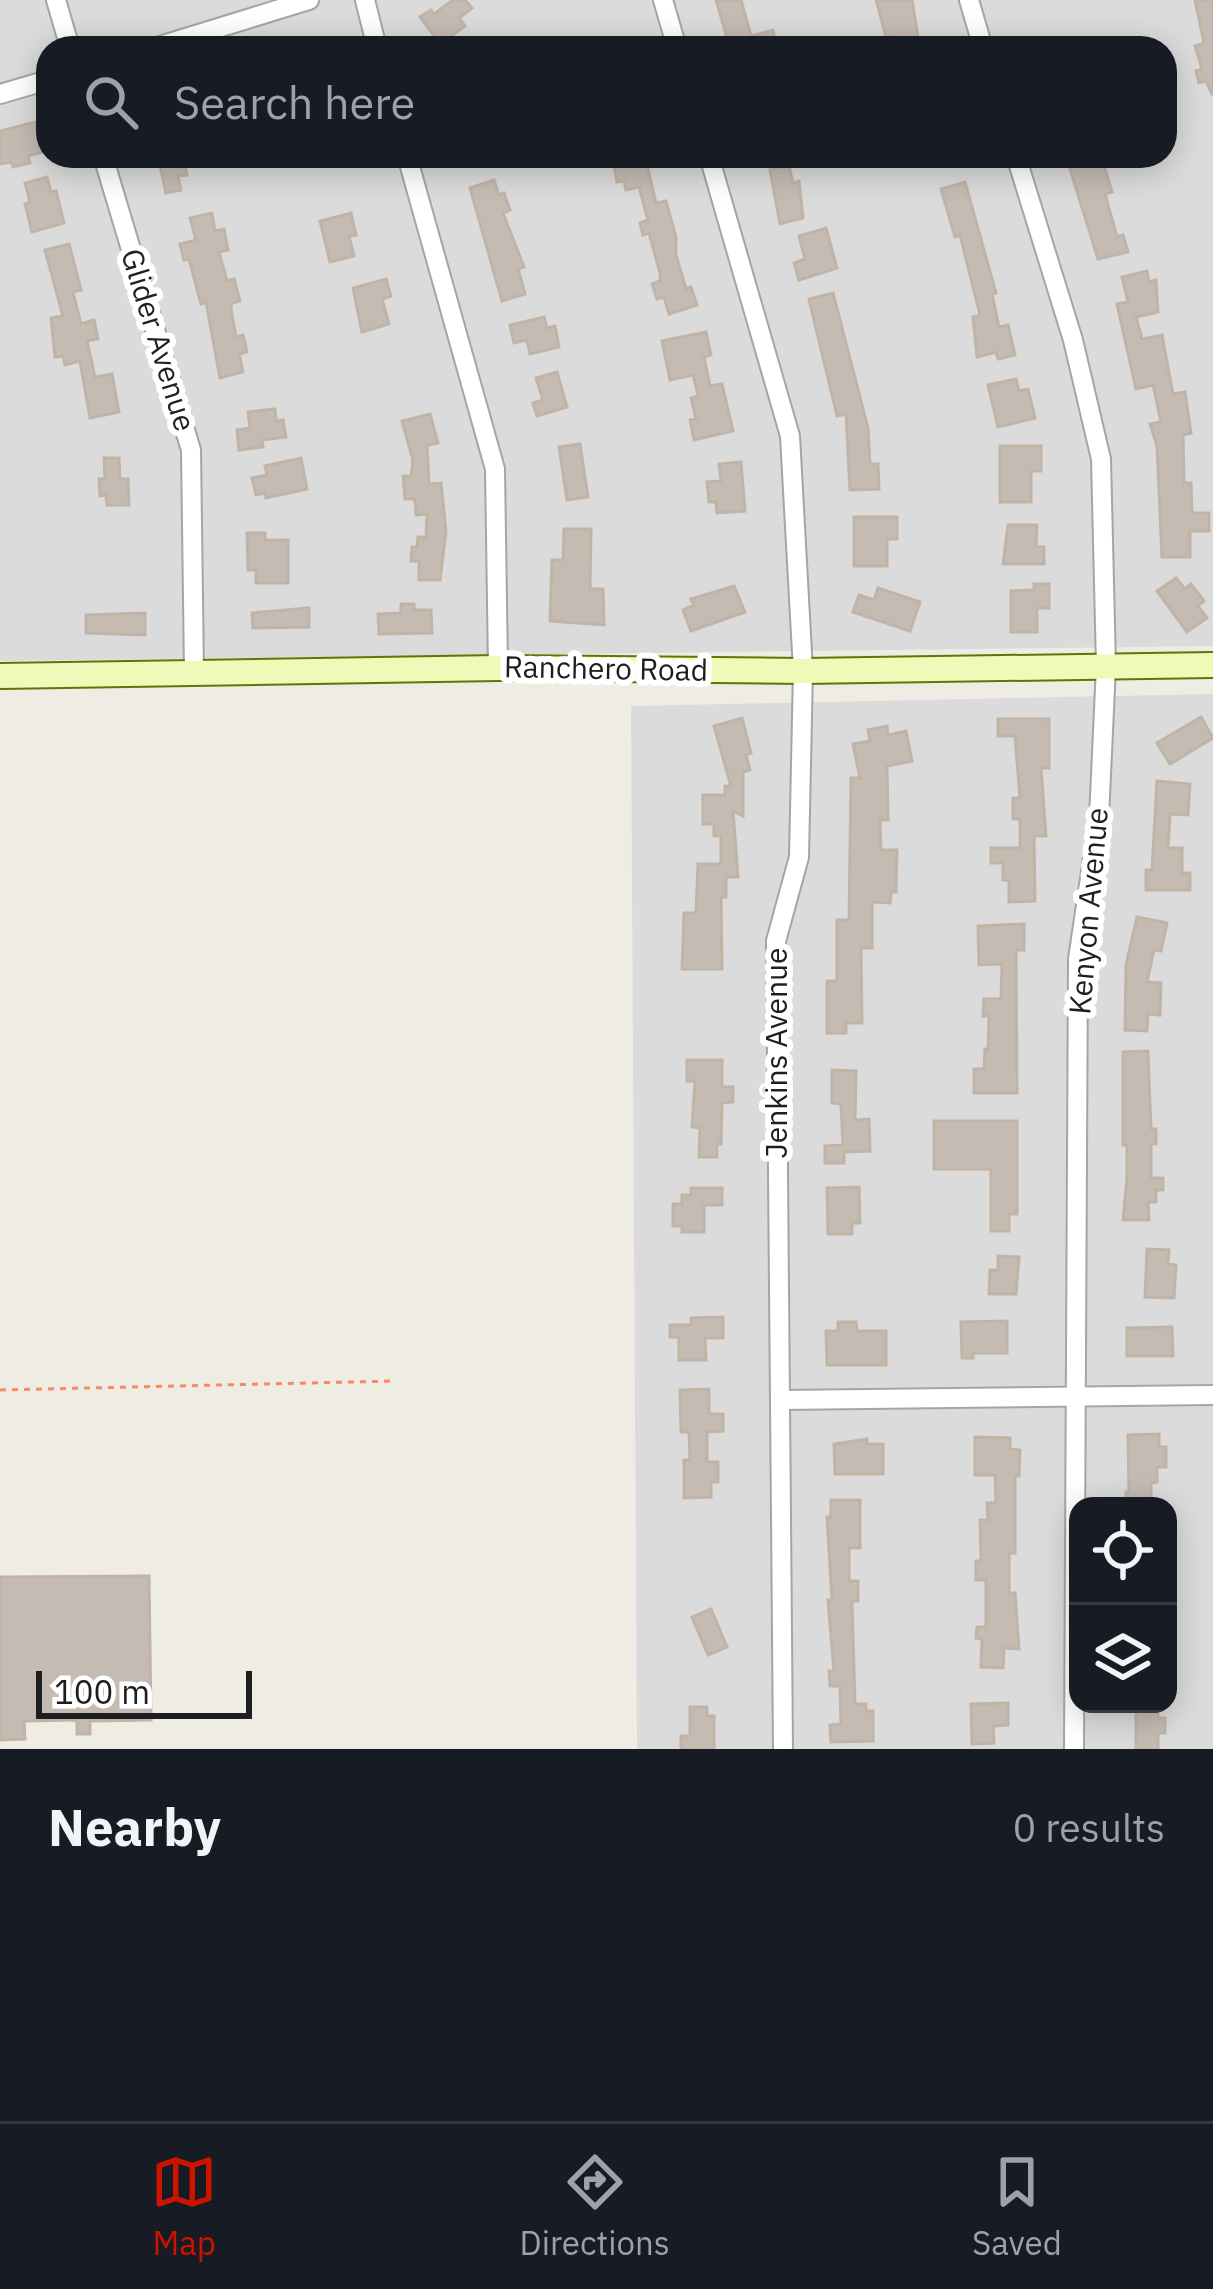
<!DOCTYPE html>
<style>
:root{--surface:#171b24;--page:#20242c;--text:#f1f3f6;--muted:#9ea1a6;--line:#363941;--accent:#cc1300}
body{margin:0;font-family:"IBM Plex Sans",sans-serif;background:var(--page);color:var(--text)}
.controls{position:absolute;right:36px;bottom:36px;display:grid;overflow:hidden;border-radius:24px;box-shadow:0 6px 30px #0003}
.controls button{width:108px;height:108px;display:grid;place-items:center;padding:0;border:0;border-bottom:3px solid var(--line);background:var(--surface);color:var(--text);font:60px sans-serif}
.scale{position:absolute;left:36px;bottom:30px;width:216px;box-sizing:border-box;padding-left:12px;border:6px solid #1e1e1e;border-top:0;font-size:33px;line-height:42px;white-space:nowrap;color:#1e1e1e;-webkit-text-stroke:9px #fff;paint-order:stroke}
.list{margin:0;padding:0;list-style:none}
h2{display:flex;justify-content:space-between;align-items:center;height:156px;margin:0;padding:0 48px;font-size:51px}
h2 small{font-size:39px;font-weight:400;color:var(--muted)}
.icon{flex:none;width:66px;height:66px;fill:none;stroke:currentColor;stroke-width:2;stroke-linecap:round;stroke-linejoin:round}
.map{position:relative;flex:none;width:1213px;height:1749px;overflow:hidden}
.search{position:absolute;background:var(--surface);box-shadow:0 6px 30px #0003;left:36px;right:36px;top:36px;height:132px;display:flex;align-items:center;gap:30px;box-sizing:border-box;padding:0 42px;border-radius:36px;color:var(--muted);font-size:45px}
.sheet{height:372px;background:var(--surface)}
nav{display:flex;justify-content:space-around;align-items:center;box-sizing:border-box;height:168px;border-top:3px solid var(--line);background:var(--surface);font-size:33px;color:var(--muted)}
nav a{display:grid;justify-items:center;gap:6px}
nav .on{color:var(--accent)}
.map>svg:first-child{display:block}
.residential{fill:#dcdbdb;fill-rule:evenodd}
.building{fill:#c4bcb3;stroke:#c1b4a6;stroke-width:3}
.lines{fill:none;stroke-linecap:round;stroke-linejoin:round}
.minor-casing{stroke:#a5a5a5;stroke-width:22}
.secondary-casing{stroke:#5f7505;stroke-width:28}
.path{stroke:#fa866b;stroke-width:3;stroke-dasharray:6 6;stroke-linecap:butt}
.minor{stroke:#fff;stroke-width:18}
.secondary{stroke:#f0f9b8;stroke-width:24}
.labels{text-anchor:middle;stroke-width:12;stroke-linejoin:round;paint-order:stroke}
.street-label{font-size:30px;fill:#1e1e1e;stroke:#fff}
</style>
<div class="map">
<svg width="1213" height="1749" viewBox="0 0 1213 1749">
<rect width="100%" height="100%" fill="#efece4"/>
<g class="residential">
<path d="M 0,0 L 1213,0 L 1213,646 L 0,661 ZM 48,48 L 1165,48 L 1165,156 L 48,156 Z"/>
<path d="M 1213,694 L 1213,1749 L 637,1749 L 631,706 ZM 1078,1506 L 1168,1506 L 1168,1704 L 1078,1704 Z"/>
</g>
<g class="building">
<polygon points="453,0 465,0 472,8 459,18 465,26 440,44 420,17 431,10 434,14"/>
<polygon points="716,0 741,0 751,36 773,30 776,44 730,48"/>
<polygon points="876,0 912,0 919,43 896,48 893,36 886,37"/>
<polygon points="1195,0 1213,0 1213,96 1206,81 1199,83 1196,71 1202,69 1195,46 1204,43"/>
<polygon points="35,122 43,152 28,156 30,163 13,167 11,162 0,164 0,131"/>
<polygon points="158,156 183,156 187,175 178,176 181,190 166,193"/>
<polygon points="617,156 645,156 656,203 666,201 676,237 676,255 686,289 691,287 697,305 669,314 664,297 657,299 652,284 660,281 660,273 649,233 643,235 640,223 648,220 639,187 626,190 624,181 617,182 614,166 619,165"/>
<polygon points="1066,156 1101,156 1112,192 1105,194 1117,237 1123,235 1128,252 1098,259"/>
<polygon points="789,166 793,183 799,181 803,218 780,224 770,170"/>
<polygon points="47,177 51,192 56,191 64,223 32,232 25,204 30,202 25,183"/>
<polygon points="494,180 499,195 504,193 510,210 503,213 524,267 518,269 525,294 502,301 470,188"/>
<polygon points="965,182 996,293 992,294 999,327 1008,325 1015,355 998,359 996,352 977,357 973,317 980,315 960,235 955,237 941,189"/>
<polygon points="212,213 215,231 224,229 228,250 219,252 227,281 234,279 240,301 232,303 231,309 236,337 243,335 247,352 239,354 243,372 220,378 206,302 201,304 189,259 184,260 180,244 196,240 190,218"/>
<polygon points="351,213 356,235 349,236 354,256 330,262 320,221"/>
<polygon points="826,228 837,268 799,280 794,263 805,259 799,236"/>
<polygon points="69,244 81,290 73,292 81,324 94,320 98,339 87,341 95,377 112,374 119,412 90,418 80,361 65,365 63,356 55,357 51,318 63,316 45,250"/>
<polygon points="1147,271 1149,282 1156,280 1158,312 1136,317 1142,339 1162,335 1173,394 1185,392 1191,433 1183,435 1184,483 1191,483 1192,513 1209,513 1209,531 1190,531 1190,557 1162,557 1157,446 1150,424 1161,422 1153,385 1136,389 1117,304 1128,302 1122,277"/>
<polygon points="386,279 391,296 382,299 389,324 362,332 353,288"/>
<polygon points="833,293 868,428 870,464 878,464 879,489 850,490 846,414 837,416 809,299"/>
<polygon points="544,317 547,328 555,326 559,347 530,354 527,340 514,343 510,325"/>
<polygon points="706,332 711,355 704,357 710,386 722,384 733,431 694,440 690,420 696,419 691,398 698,396 693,375 670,380 662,341"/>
<polygon points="557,372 567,407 537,416 533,403 543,400 536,378"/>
<polygon points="1016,379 1019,391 1028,389 1035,418 998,427 988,385"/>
<polygon points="275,409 276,421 283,420 286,437 262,440 263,447 239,450 237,430 250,428 248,412"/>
<polygon points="430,414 438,443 427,445 429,484 441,483 446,531 440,580 419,580 419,561 411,561 412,547 417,547 418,537 426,537 427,514 416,515 415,499 405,499 403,476 411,476 413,460 402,421"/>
<polygon points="580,444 588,497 567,500 559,447"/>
<polygon points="1000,446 1041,446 1041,471 1031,471 1031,502 1000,502"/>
<polygon points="104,458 119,458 120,479 128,479 129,505 107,505 106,495 100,496 99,479 105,479"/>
<polygon points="301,458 307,489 266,498 265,493 256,495 252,478 267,475 265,466"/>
<polygon points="741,462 745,511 717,513 716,502 709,502 707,482 721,481 719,464"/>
<polygon points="854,517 897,517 897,539 887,539 887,566 854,566"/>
<polygon points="1008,525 1037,525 1036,547 1044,547 1044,564 1003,564"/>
<polygon points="564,529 591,529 590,589 603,589 604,625 550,621 552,560 563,560"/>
<polygon points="247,533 265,533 265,540 288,540 288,583 256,583 256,570 248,570"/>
<polygon points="1176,578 1185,589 1191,584 1204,601 1198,606 1207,618 1187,632 1157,591"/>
<polygon points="1034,584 1049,584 1049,608 1037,608 1037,632 1011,632 1011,591 1034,590"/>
<polygon points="734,586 745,612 691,631 683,610 694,605 691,599"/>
<polygon points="878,588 920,602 910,631 853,612 859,595 874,600"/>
<polygon points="401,604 414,604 414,610 431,610 432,633 379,634 378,614 401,613"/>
<polygon points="309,608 309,627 253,628 252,613"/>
<polygon points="145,613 145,635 86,633 86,615"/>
<polygon points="1201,717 1213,738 1170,764 1157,743"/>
<polygon points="742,718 751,753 746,755 750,770 743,772 743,816 733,811 738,877 726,877 726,897 721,897 722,969 682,969 684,913 696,913 698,864 721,864 721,836 714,836 714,824 703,824 703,795 725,795 725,786 731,786 714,726"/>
<polygon points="998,719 1049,719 1049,768 1041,768 1046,836 1034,836 1035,901 1009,902 1009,880 1003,880 1003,863 991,863 991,848 1020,848 1020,819 1013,819 1013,798 1020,798 1015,736 998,736"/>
<polygon points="887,726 888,735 906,731 912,761 887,766 888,820 880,820 881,850 897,850 896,892 891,892 890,903 872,902 872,948 861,948 862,1023 846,1023 846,1033 827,1033 827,981 837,981 837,920 849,920 851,778 860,778 853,744 870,741 868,730"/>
<polygon points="1157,781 1190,784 1188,815 1170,814 1168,848 1182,848 1182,873 1190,873 1190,890 1146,890 1146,870 1152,870"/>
<polygon points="1137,917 1167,923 1161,951 1154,950 1147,982 1161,983 1160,1015 1148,1014 1147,1031 1125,1030 1126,965"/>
<polygon points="1024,924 1024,950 1016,950 1017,1093 974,1093 974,1069 984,1069 985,1049 988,1050 989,1016 983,1016 984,999 1001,999 1002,964 979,965 978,926"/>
<polygon points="1148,1051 1151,1129 1156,1129 1156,1144 1151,1144 1151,1178 1163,1178 1163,1190 1156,1190 1156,1202 1148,1202 1149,1220 1123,1220 1127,1179 1127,1145 1123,1145 1123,1052"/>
<polygon points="687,1060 722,1060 722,1087 733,1087 733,1102 722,1103 721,1144 717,1144 717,1157 699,1157 700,1128 692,1127 695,1081 687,1081"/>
<polygon points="832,1070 856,1071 855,1120 869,1119 870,1151 844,1152 844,1163 825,1163 825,1146 843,1145 841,1104 832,1103"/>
<polygon points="934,1121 1017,1121 1017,1214 1009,1214 1009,1231 991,1231 991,1169 934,1169"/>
<polygon points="859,1187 860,1223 852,1223 852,1234 828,1234 827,1188"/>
<polygon points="691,1188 722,1188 722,1205 704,1205 704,1232 682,1232 682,1226 673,1226 673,1204 682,1204 682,1195 691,1195"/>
<polygon points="1147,1249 1169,1250 1168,1264 1176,1265 1174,1298 1145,1297"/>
<polygon points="998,1256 1019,1257 1016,1294 989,1294 990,1270 998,1270"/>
<polygon points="723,1317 723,1338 705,1338 706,1360 679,1360 679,1337 670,1337 670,1325 691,1325 691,1318"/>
<polygon points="1007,1321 1007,1353 973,1353 973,1358 962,1358 961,1322"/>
<polygon points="838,1322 856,1322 857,1331 886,1331 886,1365 827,1365 826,1331 838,1331"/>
<polygon points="1172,1327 1173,1356 1127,1356 1127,1328"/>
<polygon points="709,1389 709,1414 723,1414 723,1431 707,1432 707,1462 718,1462 718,1482 711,1482 711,1497 684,1498 684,1460 690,1460 689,1432 681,1432 680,1390"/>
<polygon points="1159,1434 1159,1447 1166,1447 1166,1467 1157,1467 1157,1482 1151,1483 1151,1506 1126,1506 1126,1492 1129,1492 1128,1435"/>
<polygon points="975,1437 1010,1438 1010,1449 1020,1450 1019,1476 1015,1476 1015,1553 1009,1553 1009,1593 1015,1593 1019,1649 1004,1648 1003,1668 981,1667 982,1639 976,1638 977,1627 986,1627 986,1580 976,1580 976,1561 981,1561 980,1520 988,1520 987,1503 996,1503 995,1475 975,1475"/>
<polygon points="867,1439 867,1444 883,1444 883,1474 835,1474 834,1444"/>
<polygon points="831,1500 860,1500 860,1548 849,1548 849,1581 858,1581 858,1601 852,1601 855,1704 866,1704 866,1711 873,1711 873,1741 831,1742 830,1725 841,1724 840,1686 830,1686 829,1671 834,1671 828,1600 832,1600 827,1517 831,1517"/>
<polygon points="149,1576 151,1720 90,1721 90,1734 77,1734 77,1720 24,1721 25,1739 0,1740 0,1577"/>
<polygon points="711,1609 727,1647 708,1655 692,1617"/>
<polygon points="1008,1703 1008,1725 993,1726 994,1743 972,1744 971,1704"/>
<polygon points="1136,1704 1158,1704 1158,1718 1165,1718 1165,1733 1158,1733 1158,1749 1136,1749"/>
<polygon points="690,1707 707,1707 707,1716 714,1716 714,1749 681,1749 681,1736 690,1736"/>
</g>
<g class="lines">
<g class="minor-casing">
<g id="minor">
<polyline points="56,0 70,48"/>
<polyline points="365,0 377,48"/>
<polyline points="663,0 677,48"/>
<polyline points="969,0 983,48"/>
<polyline points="153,48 309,0"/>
<polyline points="0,94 48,80"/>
<polyline points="103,156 191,450 194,672"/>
<polyline points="407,156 495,469 498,668"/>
<polyline points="709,156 790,436 803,671 799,857 776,941 783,1749"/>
<polyline points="1016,156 1073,340 1101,459 1106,666 1099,818 1078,959 1074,1749"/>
<polyline points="781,1400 1213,1395"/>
</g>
</g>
<g class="secondary-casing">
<polyline id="secondary" points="0,676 498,668 803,671 1213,665"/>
</g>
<polyline class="path" points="0,1390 395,1381"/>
<use href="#minor" class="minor"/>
<use href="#secondary" class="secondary"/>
</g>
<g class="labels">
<g class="street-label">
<text transform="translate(158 340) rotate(73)" y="10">Glider Avenue</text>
<text transform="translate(606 669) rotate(1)" y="10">Ranchero Road</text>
<text transform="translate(1089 911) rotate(-85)" y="10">Kenyon Avenue</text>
<text transform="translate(777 1053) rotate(-90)" y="10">Jenkins Avenue</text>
</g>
</g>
</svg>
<div class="controls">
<button><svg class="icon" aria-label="locate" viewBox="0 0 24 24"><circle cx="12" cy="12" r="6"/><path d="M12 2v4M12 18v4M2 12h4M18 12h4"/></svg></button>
<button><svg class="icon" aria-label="layers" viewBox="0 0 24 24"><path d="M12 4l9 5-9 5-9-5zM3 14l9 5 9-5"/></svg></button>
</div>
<div class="scale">100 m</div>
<div class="search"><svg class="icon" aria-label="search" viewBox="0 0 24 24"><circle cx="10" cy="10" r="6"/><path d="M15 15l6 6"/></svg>Search here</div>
</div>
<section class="sheet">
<h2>Nearby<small>0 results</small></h2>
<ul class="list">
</ul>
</section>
<nav>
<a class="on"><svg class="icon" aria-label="map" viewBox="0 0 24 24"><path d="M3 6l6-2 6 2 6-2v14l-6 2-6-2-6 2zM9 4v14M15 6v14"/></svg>Map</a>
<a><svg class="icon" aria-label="directions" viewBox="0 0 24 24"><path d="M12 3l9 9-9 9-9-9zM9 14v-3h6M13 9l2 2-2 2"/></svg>Directions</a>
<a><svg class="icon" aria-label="saved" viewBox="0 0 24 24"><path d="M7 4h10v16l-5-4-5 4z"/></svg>Saved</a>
</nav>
